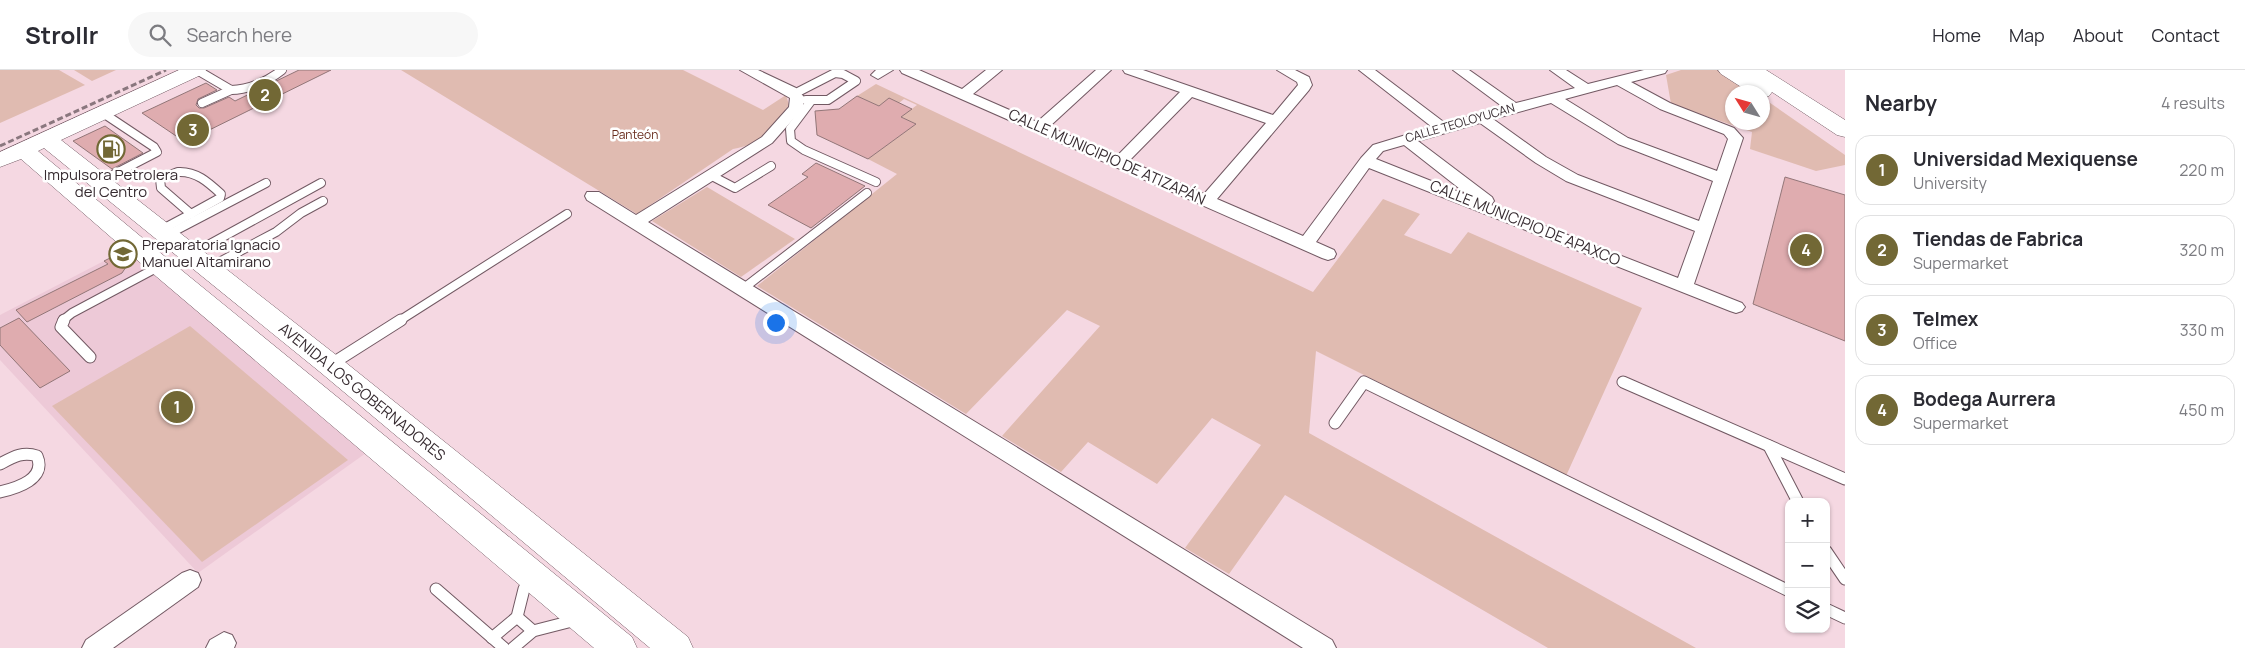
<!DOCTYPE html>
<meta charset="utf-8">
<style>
:root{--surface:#fff;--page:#f7f7f7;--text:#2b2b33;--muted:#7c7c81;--line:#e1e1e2;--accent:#726835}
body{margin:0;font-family:Manrope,sans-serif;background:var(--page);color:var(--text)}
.controls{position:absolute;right:15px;bottom:15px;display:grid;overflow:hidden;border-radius:10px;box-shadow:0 1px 4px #0004}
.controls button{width:45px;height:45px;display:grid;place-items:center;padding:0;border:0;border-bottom:1px solid var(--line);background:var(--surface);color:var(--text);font:25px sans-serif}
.compass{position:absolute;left:1725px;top:15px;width:45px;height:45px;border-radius:50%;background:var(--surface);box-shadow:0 1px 4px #0004;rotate:307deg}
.you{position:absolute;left:775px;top:252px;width:18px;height:18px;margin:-12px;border:4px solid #fff;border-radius:50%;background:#1a73e8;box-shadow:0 0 0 8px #1a73e833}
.badge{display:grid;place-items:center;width:32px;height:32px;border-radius:50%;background:var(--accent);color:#fff;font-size:16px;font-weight:700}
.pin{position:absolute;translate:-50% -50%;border:2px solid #fff;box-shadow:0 1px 5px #0006}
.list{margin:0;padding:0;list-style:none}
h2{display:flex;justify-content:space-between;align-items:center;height:65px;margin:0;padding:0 20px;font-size:21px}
h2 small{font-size:16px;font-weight:400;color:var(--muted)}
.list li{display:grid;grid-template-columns:32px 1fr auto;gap:15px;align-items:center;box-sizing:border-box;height:70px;margin:0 10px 10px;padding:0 10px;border:1px solid var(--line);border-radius:15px}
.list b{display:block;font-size:19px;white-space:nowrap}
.list p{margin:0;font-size:16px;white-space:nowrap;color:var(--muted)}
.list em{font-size:16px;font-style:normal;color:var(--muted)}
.icon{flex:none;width:28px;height:28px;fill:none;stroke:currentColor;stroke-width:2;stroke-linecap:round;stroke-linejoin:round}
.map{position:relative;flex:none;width:1845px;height:578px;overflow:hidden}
header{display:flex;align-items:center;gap:30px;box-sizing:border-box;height:70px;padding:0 25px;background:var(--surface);border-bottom:1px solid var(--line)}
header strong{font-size:24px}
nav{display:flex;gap:28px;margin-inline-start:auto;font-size:18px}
.search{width:350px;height:45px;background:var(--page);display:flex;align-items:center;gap:12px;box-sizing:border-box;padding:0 18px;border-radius:28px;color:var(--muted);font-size:19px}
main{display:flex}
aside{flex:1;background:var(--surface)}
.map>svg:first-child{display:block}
.built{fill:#edc9d7}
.green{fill:#e0bbb1}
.building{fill:#dfacaf;stroke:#927678}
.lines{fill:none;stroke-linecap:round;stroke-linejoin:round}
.lane-far1-casing{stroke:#725963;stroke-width:10}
.lane-casing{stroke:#725963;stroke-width:13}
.street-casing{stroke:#725963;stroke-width:2}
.secondary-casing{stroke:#725963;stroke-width:1}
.lane-far1{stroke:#fff;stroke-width:8}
.lane{stroke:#fff;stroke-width:11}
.street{fill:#fff;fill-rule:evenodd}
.secondary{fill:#fff;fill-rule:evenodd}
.rail{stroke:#8a777e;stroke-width:3;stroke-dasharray:6 3;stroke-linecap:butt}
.labels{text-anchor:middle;stroke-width:5;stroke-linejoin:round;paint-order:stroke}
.far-street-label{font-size:12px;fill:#362b30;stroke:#fff}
.far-park-label{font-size:12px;fill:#692d1e;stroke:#fff}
.street-label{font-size:15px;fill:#362b30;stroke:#fff}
.poi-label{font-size:15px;fill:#362b30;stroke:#fff}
</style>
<header>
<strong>Strollr</strong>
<div class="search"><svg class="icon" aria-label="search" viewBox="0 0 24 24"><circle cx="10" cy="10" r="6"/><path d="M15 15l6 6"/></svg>Search here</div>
<nav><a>Home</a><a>Map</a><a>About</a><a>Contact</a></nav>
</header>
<main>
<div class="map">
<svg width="1845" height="578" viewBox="0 0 1845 578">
<rect width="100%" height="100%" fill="#f5d8e2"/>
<polygon class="built" points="125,180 366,383 198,503 0,290 0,245"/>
<g class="green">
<polygon points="0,0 59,0 85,15 0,53"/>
<polygon points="74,0 116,0 92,11"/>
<path d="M 401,0 L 683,0 L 763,40 L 786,25 L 789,35 C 772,59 764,74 733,79 L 637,144 Z"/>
<polygon points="1681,0 1723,0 1755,22 1732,22 1732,52 1762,52 1763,28 1845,85 1845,95 1816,101 1750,79 1752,62 1671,34 1666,5"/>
<polygon points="876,14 1313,222 1383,129 1420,144 1404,165 1451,184 1468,162 1642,238 1566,406 1316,281 1309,363 1696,578 1548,578 1285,425 1229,504 1185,478 1261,375 1212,348 1157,414 1088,372 1061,402 1002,366 1100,256 1067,240 966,344 757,216 897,104 868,89 916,54 901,47 917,35 904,29 899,33 889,29 879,36 857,26"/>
<polygon points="707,117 795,169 741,207 652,151"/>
<polygon points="190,256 348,390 202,492 52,336"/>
</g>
<g class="building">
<polygon points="299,0 331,0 185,72 142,43 206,13 217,20 198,29 196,35 199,38 204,38 229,27 235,31"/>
<polygon points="857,26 879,36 889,28 912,39 901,47 916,54 868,89 817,65 815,41 839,39"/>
<polygon points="105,56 143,83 112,99 73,71"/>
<polygon points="816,93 865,116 811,158 768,135 808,107 802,104"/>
<polygon points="1785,107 1845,125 1845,271 1753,234"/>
<polygon points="124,181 132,188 122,203 27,252 16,240 108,194 104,191"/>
<polygon points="19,248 70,301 40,318 0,275 0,258"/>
</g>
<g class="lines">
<g class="lane-far1-casing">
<g id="lane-far1">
<path d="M 197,0 L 231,20 C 249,20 268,11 282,0"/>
<polyline points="794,24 835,3 843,4 856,11 828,30 806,30"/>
<polyline points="811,31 790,59 791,71 804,80 876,112"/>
<polyline points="202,33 231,20"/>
<path d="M 178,102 C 196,101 208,112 221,124 L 220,128 L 191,144 L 161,118 L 160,109 Z"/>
<polyline points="712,106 735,118 771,96"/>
<polyline points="99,112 157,82 154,77 103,43"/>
<polyline points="159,161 191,144"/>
<polyline points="165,166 266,113"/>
<polyline points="190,185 321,113"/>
<polyline points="208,198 276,162 301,143 323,131"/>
<polyline points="744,218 867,123"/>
<polyline points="62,251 72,243 160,196"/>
<polyline points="399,251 567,144"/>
</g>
</g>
<g class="lane-casing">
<g id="lane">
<polyline points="64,250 61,257 90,287"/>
<polyline points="330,295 401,250"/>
<polyline points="1623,312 1845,409"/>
<polyline points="1335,353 1364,312 1789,521"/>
<polyline points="1769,376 1798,432"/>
<path d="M 0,394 C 13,387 23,381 37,386 C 47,409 17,418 0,422"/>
<polyline points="1826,481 1845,509"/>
<polyline points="436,519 504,578"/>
<polyline points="1826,539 1845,548"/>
<polyline points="517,547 533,561"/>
<polyline points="492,568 517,547 524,519 530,508"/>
<polyline points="513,578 533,561 576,550"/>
</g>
</g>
<g class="street-casing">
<g id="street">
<polygon points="740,0 758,0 796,18 804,27 803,38 772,73 648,152 1332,570 1336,578 1303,578 587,130 585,126 587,122 599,122 636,145 762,67 789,37 790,28"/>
<polygon points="876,0 893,0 878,9 871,5"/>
<path d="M 900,0 L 919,0 L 962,19 L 986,0 L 1002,0 L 973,24 L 1037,52 L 1096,0 L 1111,0 L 1049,57 L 1117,86 L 1180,22 L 1125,3 L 1123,0 L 1143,0 L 1273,45 L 1298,15 L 1297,12 L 1277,0 L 1295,0 L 1309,7 L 1312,15 L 1309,20 L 1217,129 L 1303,166 L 1361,88 L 1373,75 L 1432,57 L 1359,0 L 1375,0 L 1445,53 L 1503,37 L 1453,0 L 1469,0 L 1516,33 L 1575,18 L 1550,0 L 1566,0 L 1588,14 L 1644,0 L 1667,0 L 1665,3 L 1631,12 L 1670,33 L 1734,58 L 1743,68 L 1694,214 L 1742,233 L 1745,237 L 1742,241 L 1736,243 L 1730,241 L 1369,98 L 1316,172 L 1334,180 L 1336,184 L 1334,188 L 1328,190 L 1322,188 L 902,3 ZM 1617,15 L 1660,39 L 1724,64 L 1728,69 L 1717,101 L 1628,68 L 1565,29 ZM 1192,27 L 1266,53 L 1204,124 L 1129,91 ZM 1551,33 L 1618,74 L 1713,111 L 1699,151 L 1578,105 L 1546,87 L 1493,49 ZM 1480,53 L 1536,93 L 1566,111 L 1695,161 L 1678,208 L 1491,135 L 1494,131 L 1492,127 L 1418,71 ZM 1404,75 L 1469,126 L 1376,89 L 1383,81 Z"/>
<polygon points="190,500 198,503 201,510 198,517 113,578 82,578 86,570 182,503"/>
<polygon points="224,562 232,565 236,573 234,578 206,578 210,570"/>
</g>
</g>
<g class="secondary-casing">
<g id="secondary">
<polygon points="179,0 206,0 203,4 61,70 340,288 688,567 693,578 650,578 320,302 44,78 38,81 169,190 632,567 637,578 594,578 151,202 21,89 0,97 0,82"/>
<polygon points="1718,0 1766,0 1845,50 1845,67 1837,65 1772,22 1769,26 1762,28 1762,22 1749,22 1721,4"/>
</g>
</g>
<use href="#lane-far1" class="lane-far1"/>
<use href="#lane" class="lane"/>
<use href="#street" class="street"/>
<use href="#secondary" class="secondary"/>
<polyline class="rail" points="0,76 166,0"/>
</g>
<defs>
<g id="fuel-ring" transform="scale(1.4375)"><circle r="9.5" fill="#fff" stroke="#726835" stroke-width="1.5"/><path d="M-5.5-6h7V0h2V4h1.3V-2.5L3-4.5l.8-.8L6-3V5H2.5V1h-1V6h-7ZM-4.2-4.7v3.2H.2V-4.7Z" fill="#726835"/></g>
<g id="school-ring" transform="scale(1.4375)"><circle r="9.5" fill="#fff" stroke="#726835" stroke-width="1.5"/><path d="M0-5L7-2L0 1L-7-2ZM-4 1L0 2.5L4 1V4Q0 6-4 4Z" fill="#726835"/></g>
</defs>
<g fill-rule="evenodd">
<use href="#fuel-ring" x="111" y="79"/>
<use href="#school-ring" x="123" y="184"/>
</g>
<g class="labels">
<g class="far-street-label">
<text transform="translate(1460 53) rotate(-16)" y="4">CALLE TEOLOYUCAN</text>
</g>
<g class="far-park-label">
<text x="635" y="69">Panteón</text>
</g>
<g class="street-label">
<text transform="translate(1107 87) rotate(24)" y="5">CALLE MUNICIPIO DE ATIZAPÁN</text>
<text transform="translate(1525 153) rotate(22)" y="5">CALLE MUNICIPIO DE APAXCO</text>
<text transform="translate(362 322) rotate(39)" y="5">AVENIDA LOS GOBERNADORES</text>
</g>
<g class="poi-label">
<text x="111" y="110">Impulsora Petrolera<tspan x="111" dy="17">del Centro</tspan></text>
<text x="142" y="180" text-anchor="start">Preparatoria Ignacio<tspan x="142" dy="17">Manuel Altamirano</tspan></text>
</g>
</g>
</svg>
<div class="controls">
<button>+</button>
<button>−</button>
<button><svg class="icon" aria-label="layers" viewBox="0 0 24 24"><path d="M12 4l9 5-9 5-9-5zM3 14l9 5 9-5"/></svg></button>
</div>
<svg class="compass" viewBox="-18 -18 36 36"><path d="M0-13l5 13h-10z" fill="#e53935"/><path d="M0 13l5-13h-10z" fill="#7c7c81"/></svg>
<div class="you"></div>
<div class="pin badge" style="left:177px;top:337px">1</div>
<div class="pin badge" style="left:265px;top:25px">2</div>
<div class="pin badge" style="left:193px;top:60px">3</div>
<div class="pin badge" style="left:1806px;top:180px">4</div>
</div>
<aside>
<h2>Nearby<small>4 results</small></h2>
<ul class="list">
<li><span class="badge">1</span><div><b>Universidad Mexiquense</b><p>University</p></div><em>220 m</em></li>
<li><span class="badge">2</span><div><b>Tiendas de Fabrica</b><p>Supermarket</p></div><em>320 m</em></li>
<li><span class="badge">3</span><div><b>Telmex</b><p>Office</p></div><em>330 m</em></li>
<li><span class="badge">4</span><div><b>Bodega Aurrera</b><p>Supermarket</p></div><em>450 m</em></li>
</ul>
</aside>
</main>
